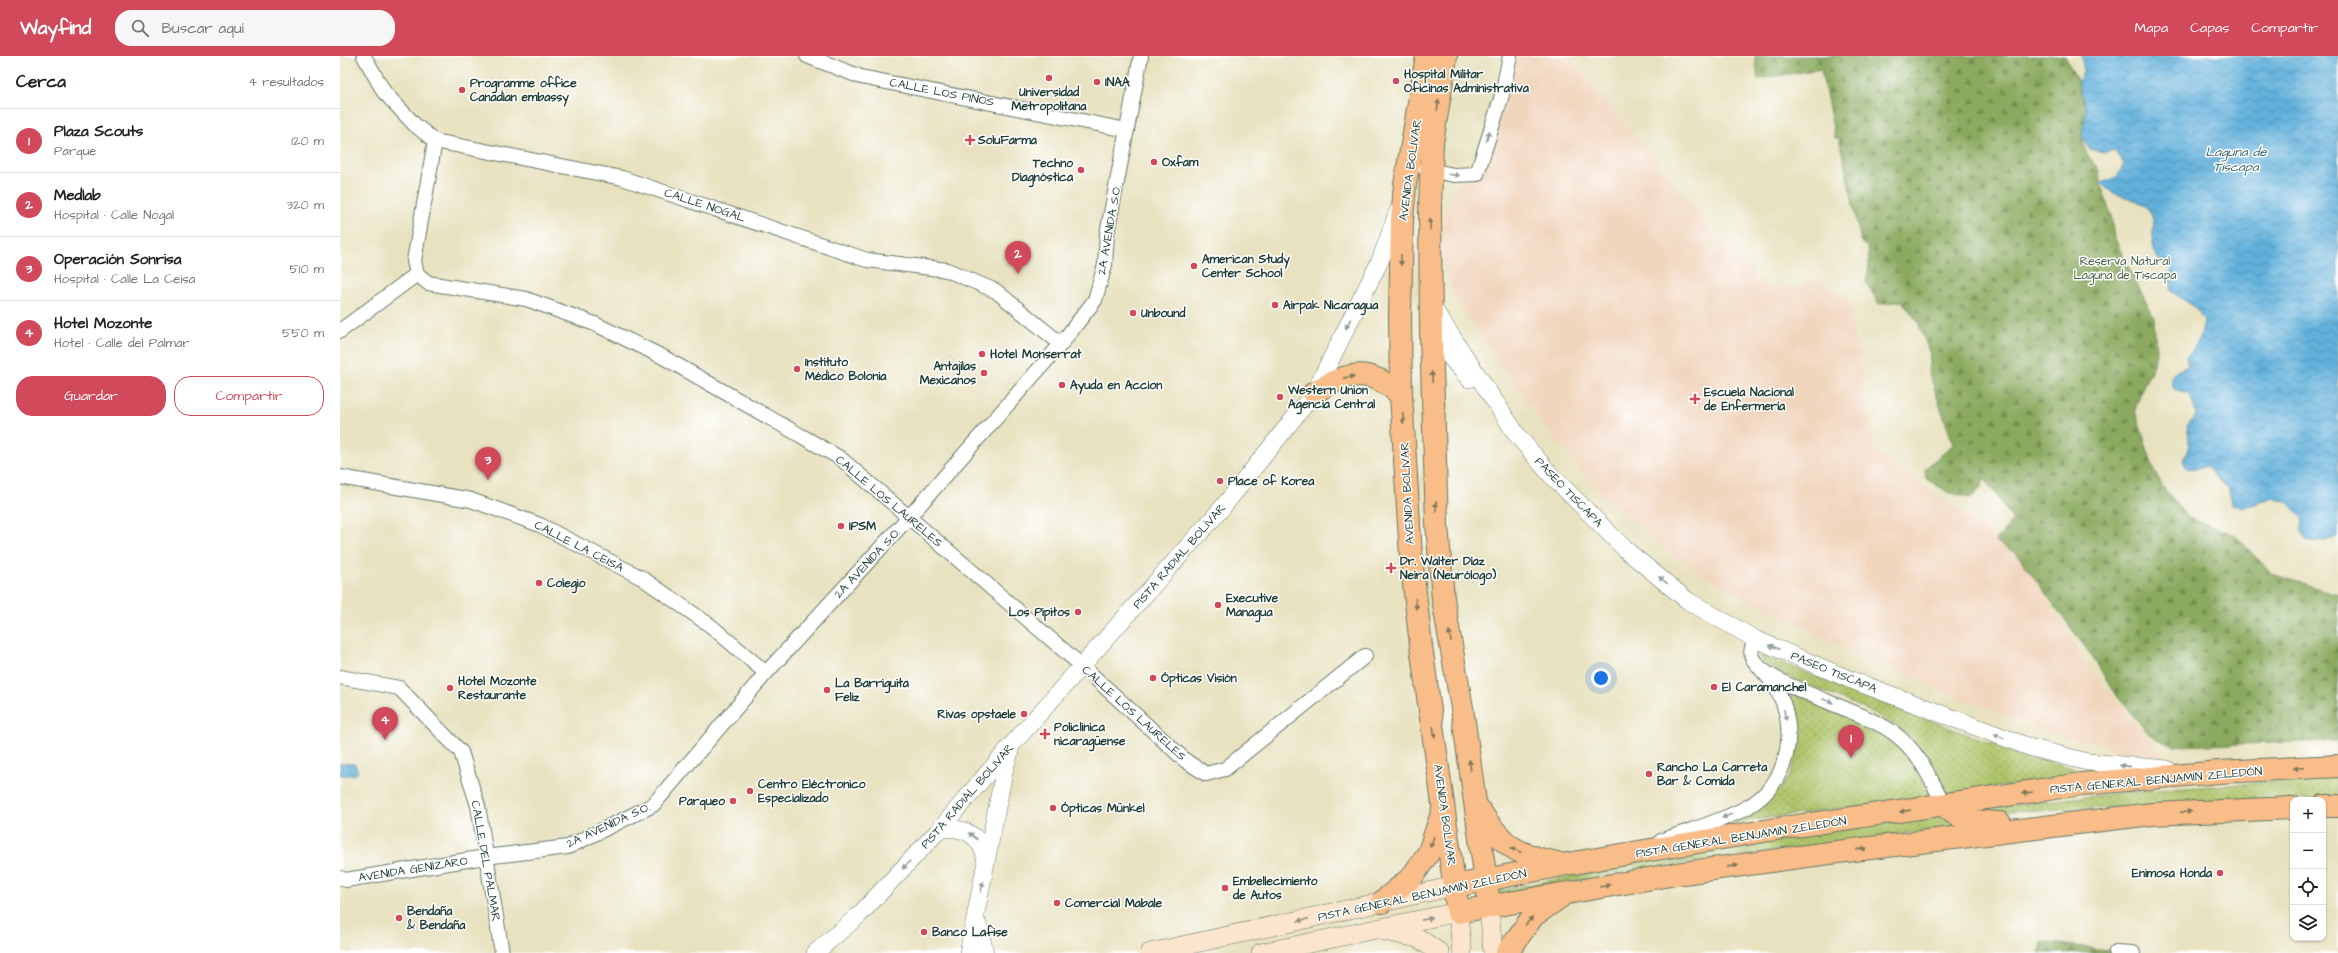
<!DOCTYPE html>
<html lang="es">
<meta charset="utf-8">
<style>
:root{--surface:#fff;--page:#f6f6f6;--text:#202124;--muted:#757577;--line:#e0e0e0;--accent:#d1495b}
body{margin:0;font-family:"Architects Daughter",sans-serif;background:var(--page);color:var(--text)}
.controls{position:absolute;right:12px;bottom:12px;display:grid;overflow:hidden;border-radius:8px;box-shadow:0 1px 3px #0004}
.controls button{width:36px;height:36px;display:grid;place-items:center;padding:0;border:0;border-bottom:1px solid var(--line);background:var(--surface);color:var(--text);font:20px sans-serif}
.you{position:absolute;left:1261px;top:622px;width:14px;height:14px;margin:-10px;border:3px solid #fff;border-radius:50%;background:#1a73e8;box-shadow:0 0 0 6px #1a73e833}
.badge{display:grid;place-items:center;width:26px;height:26px;border-radius:50%;background:var(--accent);color:#fff;font-size:13px;font-weight:700}
.pin{position:absolute;translate:-50% -33px;filter:drop-shadow(0 1px 2px #0008)}
.pin::after{content:'';position:absolute;top:21px;width:14px;height:12px;background:inherit;clip-path:polygon(0 0,100% 0,50% 100%)}
.list{margin:0;padding:0;list-style:none}
h2{display:flex;justify-content:space-between;align-items:center;height:52px;margin:0;padding:0 16px;font-size:17px}
h2 small{font-size:13px;font-weight:400;color:var(--muted)}
.list li{display:grid;grid-template-columns:26px 1fr auto;gap:12px;align-items:center;box-sizing:border-box;height:64px;padding:0 16px;border-top:1px solid var(--line)}
.list b{display:block;font-size:15px;white-space:nowrap}
.list p{margin:0;font-size:13px;white-space:nowrap;color:var(--muted)}
.list em{font-size:13px;font-style:normal;color:var(--muted)}
.actions{display:flex;gap:8px;padding:12px 16px}
.actions a{flex:1;padding:9px 0;border:1px solid var(--accent);border-radius:16px;text-align:center;font-size:14px;color:var(--accent)}
.actions .main{background:var(--accent);color:#fff}
.icon{flex:none;width:22px;height:22px;fill:none;stroke:currentColor;stroke-width:2;stroke-linecap:round;stroke-linejoin:round}
.map{position:relative;flex:none;width:1998px;height:897px;overflow:hidden}
header{display:flex;align-items:center;gap:24px;box-sizing:border-box;height:56px;padding:0 20px;background:var(--accent);color:#fff}
header strong{font-size:19px}
nav{display:flex;gap:22px;margin-inline-start:auto;font-size:14px}
.search{width:280px;height:36px;background:var(--page);display:flex;align-items:center;gap:10px;box-sizing:border-box;padding:0 14px;border-radius:16px;color:var(--muted);font-size:15px}
main{display:flex}
aside{flex:1;background:var(--surface)}
.map>svg:first-child{display:block}
.built{fill:#f1d5bd}
.green{fill:url(#green-dots);stroke:#67814f}
.forest{fill:url(#forest-firs);stroke:#557449}
.water{fill:url(#water-waves);stroke:#407688}
.lines{fill:none;stroke-linecap:round;stroke-linejoin:round}
.minor-casing{stroke:#657765;stroke-width:16}
.tertiary-casing{stroke:#657765;stroke-width:18}
.secondary-casing{stroke:#657765;stroke-width:20}
.trunk-casing{stroke:#657765;stroke-width:24}
.minor{stroke:#fff;stroke-width:14}
.tertiary{stroke:#fff;stroke-width:17}
.secondary{stroke:#fce5cf;stroke-width:19}
.trunk{stroke:#f8bd88;stroke-width:22}
.oneway{fill:#81775a}
.oneway2{fill:#8f9e9a}
.oneway3{fill:#8e9182}
.poi-dot{fill:#d1495b;stroke:#fff;stroke-width:1.5}
.labels{text-anchor:middle;stroke-width:3;stroke-linejoin:round;paint-order:stroke}
.poi-label{font-size:12px;font-weight:bold;fill:#1f3d34;stroke:#fff;text-anchor:start}
.street-label{font-size:12px;fill:#1f3d34;stroke:#fff}
.park-label{font-size:12px;fill:#435f42;stroke:#fff}
.water-label{font-size:13px;font-style:italic;fill:#336066;stroke:#fff}
</style>
<header>
<strong>Wayfind</strong>
<div class="search"><svg class="icon" aria-label="search" viewBox="0 0 24 24"><circle cx="10" cy="10" r="6"/><path d="M15 15l6 6"/></svg>Buscar aquí</div>
<nav><a>Mapa</a><a>Capas</a><a>Compartir</a></nav>
</header>
<main>
<aside>
<h2>Cerca<small>4 resultados</small></h2>
<ul class="list">
<li><span class="badge">1</span><div><b>Plaza Scouts</b><p>Parque</p></div><em>120 m</em></li>
<li><span class="badge">2</span><div><b>Medlab</b><p>Hospital · Calle Nogal</p></div><em>320 m</em></li>
<li><span class="badge">3</span><div><b>Operación Sonrisa</b><p>Hospital · Calle La Ceisa</p></div><em>510 m</em></li>
<li><span class="badge">4</span><div><b>Hotel Mozonte</b><p>Hotel · Calle del Palmar</p></div><em>550 m</em></li>
</ul>
<div class="actions"><a class="main">Guardar</a><a>Compartir</a></div>
</aside>
<div class="map">
<svg width="1998" height="897" viewBox="0 0 1998 897">
<defs>
<pattern id="green-dots" width="8" height="8" patternUnits="userSpaceOnUse"><rect width="8" height="8" fill="#afc56a"/><path d="M2 2h.1M6 6h.1" fill="none" stroke="#8ea158" stroke-width="1.8" stroke-linecap="round"/></pattern>
<pattern id="forest-firs" width="22" height="20" patternUnits="userSpaceOnUse"><rect width="22" height="20" fill="#8baa5e"/><path d="M5 1l3.5 6h-7zM16 11l3.5 6h-7z" fill="#718c4e"/></pattern>
<pattern id="water-waves" width="16" height="10" patternUnits="userSpaceOnUse"><rect width="16" height="10" fill="#61b0db"/><path d="M0 5q4-4 8 0t8 0" fill="none" stroke="#4f90b2"/></pattern>
</defs>
<rect width="100%" height="100%" fill="#fff"/>
<filter id="ink" filterUnits="userSpaceOnUse"><feTurbulence type="fractalNoise" baseFrequency=".025" numOctaves="2"/><feDisplacementMap in="SourceGraphic" scale="8" xChannelSelector="R" yChannelSelector="G"/><feConvolveMatrix kernelMatrix="1 2 1 2 8 2 1 2 1" color-interpolation-filters="sRGB"/></filter>
<filter id="wash" filterUnits="userSpaceOnUse"><feTurbulence type="fractalNoise" baseFrequency=".012" numOctaves="4" result="noise"/><feDisplacementMap in="SourceGraphic" scale="16" xChannelSelector="R" yChannelSelector="G"/><feGaussianBlur stdDeviation="0.9" result="paint"/><feColorMatrix in="noise" values="0 0 0 0 0 0 0 0 0 0 0 0 0 0 0 0 0 1.4 0 .05"/><feComposite in="paint" operator="in"/></filter>
<g filter="url(#wash)">
<rect width="100%" height="100%" fill="#e8e2c0"/>
<polygon class="built" points="1178,0 1230,0 1383,188 1427,231 1457,232 1473,221 1509,245 1535,396 1683,500 1743,604 1829,706 1711,677 1618,641 1493,586 1390,535 1330,497 1263,440 1201,366 1115,242 1104,214 1100,181 1106,154 1139,93 1163,57"/>
<g class="green">
<path d="M 1420,599 L 1638,683 L 1751,718 L 1607,738 C 1599,722 1591,704 1579,691 C 1551,659 1511,648 1473,631 C 1454,623 1436,616 1420,603 Z"/>
<path d="M 1448,635 C 1492,654 1543,668 1573,708 C 1580,718 1585,730 1591,741 L 1382,768 C 1448,747 1474,702 1448,635 Z"/>
<polygon points="1998,721 1998,741 1872,748 1637,756 1635,753 1790,736"/>
<polygon points="1599,759 1616,771 1295,814 1161,839 1159,837 1160,835 1283,810 1329,796"/>
</g>
<g class="forest">
<path d="M 1415,0 L 1725,0 L 1738,26 L 1746,52 L 1742,80 L 1746,97 L 1759,114 L 1760,126 L 1771,159 L 1774,181 L 1814,262 L 1816,296 L 1814,309 L 1803,330 L 1795,354 L 1814,414 L 1823,431 L 1847,461 L 1895,479 L 1932,518 L 1998,538 L 1998,685 L 1835,690 L 1817,684 L 1808,677 L 1772,634 L 1756,606 L 1676,497 L 1655,485 L 1673,464 L 1644,421 L 1642,431 L 1631,442 L 1608,436 L 1586,423 L 1585,413 C 1594,403 1605,398 1613,388 L 1588,314 L 1590,298 L 1578,266 L 1562,245 L 1539,248 L 1526,227 L 1529,209 L 1528,192 L 1521,186 L 1499,82 L 1495,82 L 1481,13 L 1418,23 Z"/>
<polygon points="1702,886 1793,897 1700,897"/>
</g>
<g class="water">
<path d="M 1741,0 L 1998,0 L 1998,482 L 1973,486 L 1966,484 L 1961,475 L 1962,462 L 1947,446 L 1933,441 C 1919,446 1907,454 1891,449 L 1889,433 L 1877,423 L 1867,411 L 1855,413 L 1846,412 L 1843,404 C 1850,391 1850,385 1847,370 L 1856,358 L 1850,338 L 1834,333 L 1831,322 L 1834,316 L 1848,310 L 1846,301 C 1857,290 1862,279 1864,264 L 1856,252 L 1831,235 L 1832,222 L 1830,212 C 1797,193 1822,176 1810,156 C 1803,143 1784,142 1772,136 C 1768,134 1764,130 1760,126 L 1777,121 L 1784,108 L 1774,94 L 1765,97 L 1749,93 L 1742,80 L 1746,52 L 1738,26 L 1744,15 Z"/>
<polygon points="0,707 15,708 18,716 15,719 0,719"/>
</g>
</g>
<g filter="url(#ink)">
<g class="lines">
<g class="minor-casing">
<g id="minor">
<polyline points="24,0 44,36 75,69 95,85 282,122 527,204 607,214 656,235 721,288"/>
<polyline points="467,0 521,21 787,74"/>
<polyline points="95,85 74,205 77,218 88,227 186,243 255,268 323,301 500,402 742,610 846,705 866,718 885,713 1025,600"/>
<polyline points="1085,113 1114,119 1137,118 1162,39 1170,0"/>
<polyline points="0,275 77,218"/>
<polyline points="0,421 131,444 200,469 302,522 371,570 426,617"/>
<path d="M 1415,583 C 1413,589 1409,597 1413,603 C 1428,631 1523,653 1555,678 C 1580,697 1590,722 1604,749"/>
<polyline points="0,621 59,632 121,696 138,750 162,897"/>
<path d="M 1321,785 C 1349,774 1380,766 1406,752 C 1449,728 1460,673 1436,632 C 1432,625 1426,619 1421,613"/>
<polyline points="0,822 6,824 145,801 228,791 313,749 426,617 569,461 721,288 755,244 765,209 767,178 801,0"/>
<polyline points="1776,896 1793,897"/>
</g>
</g>
<g class="tertiary-casing">
<g id="tertiary">
<polyline points="1091,249 1177,379 1210,418 1286,494 1348,545 1415,583 1509,623 1692,692 1748,706 1827,713"/>
<polyline points="1091,279 1129,323"/>
<path d="M 600,773 C 626,770 642,780 646,806"/>
<polyline points="638,868 645,897"/>
<polyline points="475,897 519,859 600,773 675,685 882,452 974,337 1040,205 1058,155"/>
<polyline points="628,897 665,711 670,696"/>
</g>
</g>
<g class="secondary-casing">
<g id="secondary">
<polyline points="1149,851 1153,897"/>
<polyline points="1044,875 1078,882 1100,897"/>
<polyline points="810,897 1115,830"/>
<polyline points="921,897 1118,856 1122,897"/>
</g>
</g>
<g class="trunk-casing">
<g id="trunk">
<polyline points="1087,0 1065,129 1062,164 1060,260 1061,339 1071,501 1081,590 1118,856 1336,818 1489,797 1812,758 1953,752"/>
<polyline points="1106,0 1092,87 1090,154 1091,279 1097,468 1103,543 1122,652 1148,840"/>
<path d="M 974,337 C 1007,315 1030,311 1061,339"/>
<path d="M 1604,749 C 1620,766 1638,766 1660,767"/>
<polyline points="1983,750 1998,750"/>
<path d="M 1138,752 C 1161,788 1175,799 1217,807"/>
<polyline points="1115,830 1227,808 1436,773 1742,728 1879,716 1998,710"/>
<polyline points="1042,846 1072,821 1089,796 1103,754"/>
<polyline points="1167,897 1193,860 1219,842"/>
</g>
</g>
<use href="#minor" class="minor"/>
<use href="#tertiary" class="tertiary"/>
<use href="#secondary" class="secondary"/>
<use href="#trunk" class="trunk"/>
</g>
<defs><path id="oneway-solid" d="M-6-.8H1V-3.2L6.5 0L1 3.2V.8H-6Z"/></defs>
<g class="oneway">
<use href="#oneway-solid" transform="translate(1098 49) rotate(-81)"/>
<use href="#oneway-solid" transform="translate(1090 168) rotate(-90)"/>
<use href="#oneway-solid" transform="translate(1061 204) rotate(91)"/>
<use href="#oneway-solid" transform="translate(1009 321) rotate(-11)"/>
<use href="#oneway-solid" transform="translate(1092 321) rotate(-92)"/>
<use href="#oneway-solid" transform="translate(1063 362) rotate(86)"/>
<use href="#oneway-solid" transform="translate(1096 451) rotate(-92)"/>
<use href="#oneway-solid" transform="translate(1076 548) rotate(83)"/>
<use href="#oneway-solid" transform="translate(1110 580) rotate(-100)"/>
<use href="#oneway-solid" transform="translate(1094 676) rotate(82)"/>
<use href="#oneway-solid" transform="translate(1130 709) rotate(-98)"/>
<use href="#oneway-solid" transform="translate(1959 712) rotate(177)"/>
<use href="#oneway-solid" transform="translate(1687 737) rotate(171)"/>
<use href="#oneway-solid" transform="translate(1565 755) rotate(172)"/>
<use href="#oneway-solid" transform="translate(1846 756) rotate(-4)"/>
<use href="#oneway-solid" transform="translate(1092 786) rotate(109)"/>
<use href="#oneway-solid" transform="translate(1522 793) rotate(-7)"/>
<use href="#oneway-solid" transform="translate(1176 794) rotate(-152)"/>
<use href="#oneway-solid" transform="translate(1393 810) rotate(-8)"/>
<use href="#oneway-solid" transform="translate(1265 830) rotate(-10)"/>
<use href="#oneway-solid" transform="translate(1189 865) rotate(-49)"/>
</g>
<g class="oneway2">
<use href="#oneway-solid" transform="translate(1148 80) rotate(-73)"/>
<use href="#oneway-solid" transform="translate(1114 119) rotate(7)"/>
<use href="#oneway-solid" transform="translate(1008 268) rotate(116)"/>
<use href="#oneway-solid" transform="translate(1323 524) rotate(-141)"/>
<use href="#oneway-solid" transform="translate(1434 591) rotate(-157)"/>
<use href="#oneway-solid" transform="translate(1488 645) rotate(22)"/>
<use href="#oneway-solid" transform="translate(1445 659) rotate(77)"/>
<use href="#oneway-solid" transform="translate(1659 680) rotate(-159)"/>
<use href="#oneway-solid" transform="translate(1785 710) rotate(-174)"/>
<use href="#oneway-solid" transform="translate(1387 760) rotate(157)"/>
<use href="#oneway-solid" transform="translate(633 780) rotate(-142)"/>
<use href="#oneway-solid" transform="translate(566 809) rotate(134)"/>
<use href="#oneway-solid" transform="translate(642 831) rotate(-78)"/>
</g>
<g class="oneway3">
<use href="#oneway-solid" transform="translate(1087 863) rotate(-11)"/>
<use href="#oneway-solid" transform="translate(963 864) rotate(167)"/>
</g>
</g>
<g class="poi-dot">
<circle cx="709" cy="22" r="4"/>
<circle cx="1056" cy="25" r="4"/>
<circle cx="757" cy="26" r="4"/>
<circle cx="122" cy="34" r="4"/>
<path d="M628 78h4v4h4v4h-4v4h-4v-4h-4v-4h4z"/>
<circle cx="814" cy="106" r="4"/>
<circle cx="741" cy="114" r="4"/>
<circle cx="854" cy="210" r="4"/>
<circle cx="935" cy="249" r="4"/>
<circle cx="793" cy="257" r="4"/>
<circle cx="642" cy="298" r="4"/>
<circle cx="457" cy="313" r="4"/>
<circle cx="644" cy="317" r="4"/>
<circle cx="722" cy="329" r="4"/>
<circle cx="940" cy="341" r="4"/>
<path d="M1353 337h4v4h4v4h-4v4h-4v-4h-4v-4h4z"/>
<circle cx="880" cy="425" r="4"/>
<circle cx="501" cy="470" r="4"/>
<path d="M1049 506h4v4h4v4h-4v4h-4v-4h-4v-4h4z"/>
<circle cx="199" cy="527" r="4"/>
<circle cx="878" cy="549" r="4"/>
<circle cx="738" cy="556" r="4"/>
<circle cx="813" cy="622" r="4"/>
<circle cx="1374" cy="631" r="4"/>
<circle cx="110" cy="632" r="4"/>
<circle cx="487" cy="634" r="4"/>
<circle cx="684" cy="658" r="4"/>
<path d="M703 672h4v4h4v4h-4v4h-4v-4h-4v-4h4z"/>
<circle cx="1309" cy="718" r="4"/>
<circle cx="410" cy="735" r="4"/>
<circle cx="393" cy="745" r="4"/>
<circle cx="713" cy="752" r="4"/>
<circle cx="1880" cy="817" r="4"/>
<circle cx="885" cy="832" r="4"/>
<circle cx="717" cy="847" r="4"/>
<circle cx="59" cy="862" r="4"/>
<circle cx="584" cy="876" r="4"/>
</g>
<g class="labels">
<g class="poi-label">
<text x="1064" y="22">Hospital Militar<tspan x="1064" dy="14">Oficinas Administrativa</tspan></text>
<text x="765" y="30">INAA</text>
<text x="130" y="31">Programme office<tspan x="130" dy="14">Canadian embassy</tspan></text>
<text x="709" y="40" text-anchor="middle">Universidad<tspan x="709" dy="14">Metropolitana</tspan></text>
<text x="638" y="88">SoluFarma</text>
<text x="822" y="110">Oxfam</text>
<text x="733" y="111" text-anchor="end">Techno<tspan x="733" dy="14">Diagnóstica</tspan></text>
<text x="862" y="207">American Study<tspan x="862" dy="14">Center School</tspan></text>
<text x="943" y="253">Airpak Nicaragua</text>
<text x="801" y="261">Unbound</text>
<text x="650" y="302">Hotel Monserrat</text>
<text x="465" y="310">Instituto<tspan x="465" dy="14">Médico Bolonia</tspan></text>
<text x="636" y="314" text-anchor="end">Antajilas<tspan x="636" dy="14">Mexicanos</tspan></text>
<text x="730" y="333">Ayuda en Accion</text>
<text x="948" y="338">Western Union<tspan x="948" dy="14">Agencia Central</tspan></text>
<text x="1364" y="340">Escuela Nacional<tspan x="1364" dy="14">de Enfermería</tspan></text>
<text x="888" y="429">Place of Korea</text>
<text x="509" y="474">IPSM</text>
<text x="1060" y="509">Dr. Walter Díaz<tspan x="1060" dy="14">Neira (Neurólogo)</tspan></text>
<text x="207" y="531">Colegio</text>
<text x="886" y="546">Executive<tspan x="886" dy="14">Managua</tspan></text>
<text x="730" y="560" text-anchor="end">Los Pipitos</text>
<text x="821" y="626">Ópticas Visión</text>
<text x="118" y="629">Hotel Mozonte<tspan x="118" dy="14">Restaurante</tspan></text>
<text x="495" y="631">La Barriguita<tspan x="495" dy="14">Feliz</tspan></text>
<text x="1382" y="635">El Caramanchel</text>
<text x="676" y="662" text-anchor="end">Rivas opstaele</text>
<text x="714" y="675">Policlinica<tspan x="714" dy="14">nicaragüense</tspan></text>
<text x="1317" y="715">Rancho La Carreta<tspan x="1317" dy="14">Bar &amp; Comida</tspan></text>
<text x="418" y="732">Centro Eléctronico<tspan x="418" dy="14">Especializado</tspan></text>
<text x="385" y="749" text-anchor="end">Parqueo</text>
<text x="721" y="756">Ópticas Münkel</text>
<text x="1872" y="821" text-anchor="end">Enimosa Honda</text>
<text x="893" y="829">Embellecimiento<tspan x="893" dy="14">de Autos</tspan></text>
<text x="725" y="851">Comercial Mabale</text>
<text x="67" y="859">Bendaña<tspan x="67" dy="14">&amp; Bendaña</tspan></text>
<text x="592" y="880">Banco Lafise</text>
</g>
<g class="street-label">
<text transform="translate(602 36) rotate(11)" y="4">CALLE LOS PINOS</text>
<text transform="translate(1070 114) rotate(-82)" y="4">AVENIDA BOLÍVAR</text>
<text transform="translate(365 149) rotate(18)" y="4">CALLE NOGAL</text>
<text transform="translate(769 174) rotate(-80)" y="4">2A AVENIDA S.O.</text>
<text transform="translate(1229 436) rotate(46)" y="4">PASEO TISCAPA</text>
<text transform="translate(1067 437) rotate(-93)" y="4">AVENIDA BOLÍVAR</text>
<text transform="translate(549 445) rotate(40)" y="4">CALLE LOS LAURELES</text>
<text transform="translate(239 490) rotate(27)" y="4">CALLE LA CEISA</text>
<text transform="translate(839 500) rotate(-49)" y="4">PISTA RADIAL BOLÍVAR</text>
<text transform="translate(527 507) rotate(-47)" y="4">2A AVENIDA S.O.</text>
<text transform="translate(1494 616) rotate(22)" y="4">PASEO TISCAPA</text>
<text transform="translate(794 657) rotate(42)" y="4">CALLE LOS LAURELES</text>
<text transform="translate(1816 724) rotate(-5)" y="4">PISTA GENERAL BENJAMÍN ZELEDÓN</text>
<text transform="translate(627 740) rotate(-49)" y="4">PISTA RADIAL BOLIVAR</text>
<text transform="translate(1105 759) rotate(82)" y="4">AVENIDA BOLÍVAR</text>
<text transform="translate(268 769) rotate(-25)" y="4">2A AVENIDA S.O.</text>
<text transform="translate(1401 781) rotate(-9)" y="4">PISTA GENERAL BENJAMÍN ZELEDÓN</text>
<text transform="translate(146 805) rotate(80)" y="4">CALLE DEL PALMAR</text>
<text transform="translate(73 813) rotate(-9)" y="4">AVENIDA GENÍZARO</text>
<text transform="translate(1082 839) rotate(-12)" y="4">PISTA GENERAL BENJAMÍN ZELEDÓN</text>
</g>
<g class="park-label">
<text x="1785" y="209">Reserva Natural<tspan x="1785" dy="14">Laguna de Tiscapa</tspan></text>
</g>
<g class="water-label">
<text x="1896" y="100">Laguna de<tspan x="1896" dy="15">Tiscapa</tspan></text>
</g>
</g>
</svg>
<div class="controls">
<button>+</button>
<button>−</button>
<button><svg class="icon" aria-label="locate" viewBox="0 0 24 24"><circle cx="12" cy="12" r="6"/><path d="M12 2v4M12 18v4M2 12h4M18 12h4"/></svg></button>
<button><svg class="icon" aria-label="layers" viewBox="0 0 24 24"><path d="M12 4l9 5-9 5-9-5zM3 14l9 5 9-5"/></svg></button>
</div>
<div class="you"></div>
<div class="pin badge" style="left:1511px;top:702px">1</div>
<div class="pin badge" style="left:678px;top:218px">2</div>
<div class="pin badge" style="left:148px;top:424px">3</div>
<div class="pin badge" style="left:45px;top:684px">4</div>
</div>
</main>
